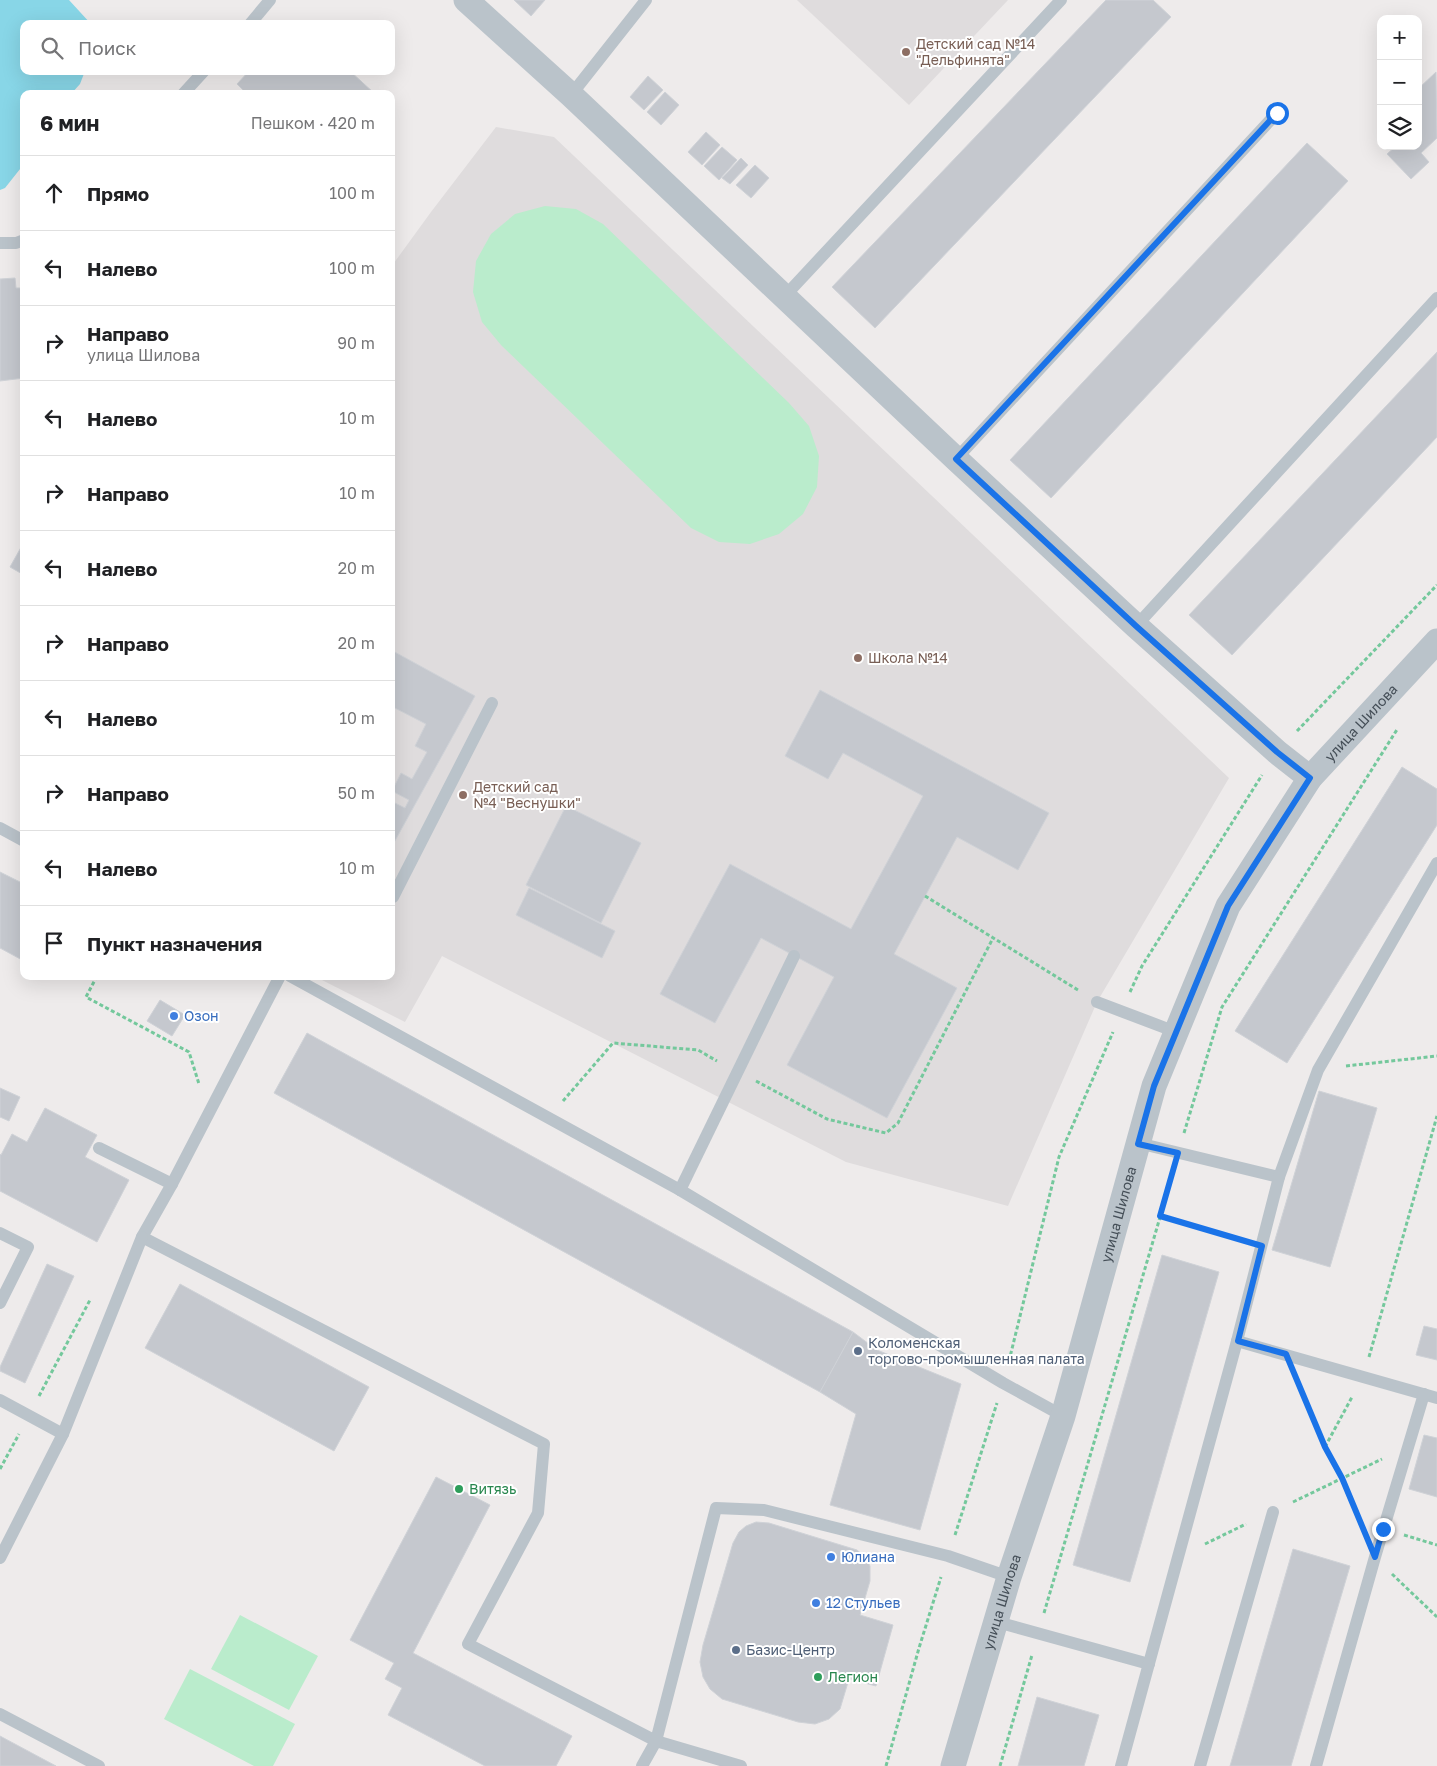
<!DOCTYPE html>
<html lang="ru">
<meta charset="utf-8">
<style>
:root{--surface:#fff;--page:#f6f6f6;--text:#202124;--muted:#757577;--line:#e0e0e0}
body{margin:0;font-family:"Golos Text",sans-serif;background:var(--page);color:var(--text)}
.controls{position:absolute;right:15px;top:15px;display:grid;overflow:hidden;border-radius:10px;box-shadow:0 5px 20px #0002}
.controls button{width:45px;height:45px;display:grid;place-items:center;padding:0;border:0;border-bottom:1px solid var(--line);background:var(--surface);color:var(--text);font:25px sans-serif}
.stop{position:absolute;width:15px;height:15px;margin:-11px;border:4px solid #1a73e8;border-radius:50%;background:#fff}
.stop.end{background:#1a73e8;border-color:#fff;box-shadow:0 1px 5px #0008}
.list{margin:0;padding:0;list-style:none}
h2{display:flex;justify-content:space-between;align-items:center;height:65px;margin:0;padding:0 20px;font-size:21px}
h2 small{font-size:16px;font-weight:400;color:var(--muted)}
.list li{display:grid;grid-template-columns:32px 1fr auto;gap:15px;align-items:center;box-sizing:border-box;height:75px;padding:0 20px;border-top:1px solid var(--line)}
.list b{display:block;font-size:19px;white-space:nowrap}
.list p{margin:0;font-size:16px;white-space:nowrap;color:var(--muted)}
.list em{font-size:16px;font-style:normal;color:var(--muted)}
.icon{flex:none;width:28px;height:28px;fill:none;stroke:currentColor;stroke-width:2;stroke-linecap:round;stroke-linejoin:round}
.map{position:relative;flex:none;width:1437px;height:1766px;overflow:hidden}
.search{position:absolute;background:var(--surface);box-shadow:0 5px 20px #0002;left:20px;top:20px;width:375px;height:55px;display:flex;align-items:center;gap:12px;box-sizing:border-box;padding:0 18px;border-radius:10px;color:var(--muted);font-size:19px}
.panel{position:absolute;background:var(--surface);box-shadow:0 5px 20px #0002;left:20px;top:90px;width:375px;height:890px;border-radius:10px}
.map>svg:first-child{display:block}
.education{fill:#dfdcdd}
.green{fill:#baeccc}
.water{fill:#88d6e7}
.building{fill:#c5c8ce;stroke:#cfd2d7}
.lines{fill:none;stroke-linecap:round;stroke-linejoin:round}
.path{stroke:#74c89c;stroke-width:3;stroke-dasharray:4 2.5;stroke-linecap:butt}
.lane{stroke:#bac3ca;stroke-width:12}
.street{stroke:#bac3ca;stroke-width:25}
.route{stroke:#1a73e8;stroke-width:6}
.education-dot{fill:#8d6e63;stroke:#fff;stroke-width:2}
.shop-dot{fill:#3f7fe0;stroke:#fff;stroke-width:2}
.service-dot{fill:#5c6f8a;stroke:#fff;stroke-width:2}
.leisure-dot{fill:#2e9e5b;stroke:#fff;stroke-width:2}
.labels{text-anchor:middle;stroke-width:4;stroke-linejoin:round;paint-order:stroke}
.education-label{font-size:14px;fill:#785e54;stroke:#fff;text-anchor:start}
.street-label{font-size:14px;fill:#454f58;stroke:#fff}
.shop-label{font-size:14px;fill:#366cbe;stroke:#fff;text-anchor:start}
.service-label{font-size:14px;fill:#4e5e75;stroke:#fff;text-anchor:start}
.leisure-label{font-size:14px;fill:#27864d;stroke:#fff;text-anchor:start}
</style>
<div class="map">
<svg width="1437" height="1766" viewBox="0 0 1437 1766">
<rect width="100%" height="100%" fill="#eeebeb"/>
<g class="education">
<polygon points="797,0 1008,0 909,105"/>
<polygon points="496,127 554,137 1229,778 1097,1002 1008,1206 846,1162 442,956 405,1022 314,976 391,976 391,267 431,212"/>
</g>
<g class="green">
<polygon points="545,206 576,209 603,224 789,403 809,426 819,456 817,487 803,514 779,534 750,544 719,542 691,528 501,345 482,322 473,292 476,261 491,234 515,214"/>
<polygon points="240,1615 318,1656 289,1710 211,1669"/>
<polygon points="190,1669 295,1724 273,1766 254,1766 164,1719"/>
</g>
<polygon class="water" points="0,0 69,0 91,24 24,24 24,71 85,71 80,84 71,94 24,94 24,164 5,188 0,190"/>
<g class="building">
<polygon points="514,0 545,0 531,16"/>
<polygon points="1106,0 1153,0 1171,17 875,328 832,287"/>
<polygon points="249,71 350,71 375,94 247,94 237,84"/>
<polygon points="1436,72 1437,138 1421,153 1429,162 1411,179 1387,154 1396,146 1418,146 1418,89"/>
<polygon points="648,76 663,90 644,110 630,97"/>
<polygon points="665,92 679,105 661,125 647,112"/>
<polygon points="706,132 720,145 702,165 688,152"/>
<polygon points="1307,143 1348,181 1051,498 1010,460"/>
<polygon points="722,147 737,160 719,180 704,166"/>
<polygon points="741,158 748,165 730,184 722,178"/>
<polygon points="755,165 769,178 751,198 736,185"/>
<polygon points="15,278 16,288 24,288 24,378 0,381 0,279"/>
<polygon points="1437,352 1437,437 1232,655 1189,615"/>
<polygon points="24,542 24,575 10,567"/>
<polygon points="391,650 475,696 391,848 391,801 405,808 409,800 392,791 401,773 412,779 427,752 415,746 426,724 391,706"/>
<polygon points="820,690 1049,813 1018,870 957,837 894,954 957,988 887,1118 787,1065 834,977 761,938 715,1023 660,994 730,864 851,929 923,796 843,753 828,779 785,756"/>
<polygon points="1402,767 1437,789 1437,825 1287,1063 1235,1031"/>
<polygon points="566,806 641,843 601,923 526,885"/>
<polygon points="0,872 24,884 24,961 0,948"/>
<polygon points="529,888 615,931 602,958 516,915"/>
<polygon points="160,1000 185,1015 172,1036 147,1021"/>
<polygon points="307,1033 853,1332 820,1392 274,1093"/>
<polygon points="0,1088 20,1097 9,1121 0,1117"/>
<polygon points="1319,1091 1377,1108 1330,1267 1272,1250"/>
<polygon points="45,1108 97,1135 85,1157 129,1180 97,1242 0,1191 0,1154 1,1155 12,1134 27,1142"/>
<polygon points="1162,1255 1219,1272 1130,1582 1073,1565"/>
<polygon points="47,1264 74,1276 25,1383 0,1371 0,1367"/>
<polygon points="180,1284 369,1387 334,1451 145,1348"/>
<polygon points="1424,1326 1437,1329 1437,1360 1416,1355"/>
<polygon points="853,1332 877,1350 961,1384 920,1530 830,1505 856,1414 820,1392"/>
<polygon points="1424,1435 1437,1438 1437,1497 1409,1489"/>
<polygon points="436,1477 490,1505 413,1653 572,1736 556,1766 485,1766 388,1715 402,1688 385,1679 394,1663 350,1640"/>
<polygon points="756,1522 769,1523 857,1550 865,1557 870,1566 870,1581 860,1615 893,1625 876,1686 849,1679 840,1709 829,1719 815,1724 798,1722 722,1699 710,1689 703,1677 700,1662 703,1645 733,1543 739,1532 746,1526"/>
<polygon points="1293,1549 1350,1566 1291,1766 1230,1766"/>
<polygon points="1037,1697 1099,1715 1084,1766 1018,1766"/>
<polygon points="0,1736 56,1766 0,1766"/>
</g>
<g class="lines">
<g class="path">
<polyline points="1297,731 1437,585"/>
<polyline points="925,896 1078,990"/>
<polyline points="97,976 86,997 189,1052 199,1084"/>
<polyline points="1130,992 1142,966 1262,775"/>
<polyline points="1346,1066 1437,1056"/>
<polyline points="756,1081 827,1119 886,1133 898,1123 993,938"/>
<polyline points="563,1101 613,1043 698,1050 717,1061"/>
<polyline points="1184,1133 1222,1007 1398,728"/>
<polyline points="1160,1216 1240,1239"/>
<polyline points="1369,1357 1437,1116"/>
<polyline points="1009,1361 1059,1157 1113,1032"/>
<polyline points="1297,1381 1325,1447 1342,1478 1361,1523"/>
<polyline points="39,1396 90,1300"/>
<polyline points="1325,1447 1352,1397"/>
<polyline points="0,1469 19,1434"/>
<polyline points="1293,1502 1382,1459"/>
<polyline points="955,1535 997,1403"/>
<polyline points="1404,1535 1437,1545"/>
<polyline points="1205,1544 1246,1524"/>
<polyline points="1392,1574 1437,1617"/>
<polyline points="1044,1613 1173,1173"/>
<polyline points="886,1766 919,1648 941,1577"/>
<polyline points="1000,1766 1032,1655"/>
</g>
<g class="lane">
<polyline points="250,24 270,0"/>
<polyline points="183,94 204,71"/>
<polyline points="571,95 646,0"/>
<polyline points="0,243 16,243 24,240"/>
<polyline points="784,297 1061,0"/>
<polyline points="956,459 1277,113"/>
<polyline points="1136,626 1437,298"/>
<polyline points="0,828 24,841"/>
<polyline points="391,896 393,897 492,703"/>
<polyline points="280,976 172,1184 142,1237 544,1444 538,1513 468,1644 656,1741 741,1766"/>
<polyline points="290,976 680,1190 1003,1383 1063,1416"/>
<polyline points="1097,1002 1176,1032"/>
<polyline points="1138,1143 1279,1177"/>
<polyline points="99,1148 172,1184"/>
<polyline points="680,1190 794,956"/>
<polyline points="0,1233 28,1247 0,1303"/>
<polyline points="1237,1341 1437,1398"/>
<polyline points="0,1400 63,1434"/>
<polyline points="0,1558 63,1434 142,1237"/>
<polyline points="997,1622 1149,1664"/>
<polyline points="0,1714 99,1766"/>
<polyline points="642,1766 656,1741 716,1508 764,1510 948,1556 1009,1577"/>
<polyline points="1121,1766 1237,1341 1279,1177 1318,1070 1437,863"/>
<polyline points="1200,1766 1273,1512"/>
<polyline points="1316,1766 1375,1557 1424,1394"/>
</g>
<g class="street">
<polyline points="466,0 571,95 956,459 1136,626 1277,752 1310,778"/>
<path id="s1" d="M 953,1766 L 1009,1577 L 1063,1416 L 1154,1086 L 1228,906 L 1310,778 L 1437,641"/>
</g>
</g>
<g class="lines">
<polyline class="route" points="1277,113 956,459 1136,626 1277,752 1310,778 1228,906 1154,1086 1138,1144 1178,1153 1160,1216 1262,1246 1238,1341 1286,1354 1325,1447 1342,1478 1375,1557 1383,1529"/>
</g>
<g class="education-dot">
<circle cx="906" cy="52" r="5"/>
<circle cx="858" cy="658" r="5"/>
<circle cx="463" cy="795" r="5"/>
</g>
<g class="shop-dot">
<circle cx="174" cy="1016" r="5"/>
<circle cx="831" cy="1557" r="5"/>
<circle cx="816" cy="1603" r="5"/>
</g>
<g class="service-dot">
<circle cx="858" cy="1351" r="5"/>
<circle cx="736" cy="1650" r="5"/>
</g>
<g class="leisure-dot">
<circle cx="459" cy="1489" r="5"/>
<circle cx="818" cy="1677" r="5"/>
</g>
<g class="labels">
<g class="education-label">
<text x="916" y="49">Детский сад №14<tspan x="916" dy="16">"Дельфинята"</tspan></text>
<text x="868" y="663">Школа №14</text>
<text x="473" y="792">Детский сад<tspan x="473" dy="16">№4 "Веснушки"</tspan></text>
</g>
<g class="street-label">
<text dy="5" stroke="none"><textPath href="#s1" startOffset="1131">улица Шилова</textPath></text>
<text dy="5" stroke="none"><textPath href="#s1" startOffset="576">улица Шилова</textPath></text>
<text dy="5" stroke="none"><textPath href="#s1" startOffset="171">улица Шилова</textPath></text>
</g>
<g class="shop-label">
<text x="184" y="1021">Озон</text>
<text x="841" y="1562">Юлиана</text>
<text x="826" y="1608">12 Стульев</text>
</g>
<g class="service-label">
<text x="868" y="1348">Коломенская<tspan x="868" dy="16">торгово-промышленная палата</tspan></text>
<text x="746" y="1655">Базис-Центр</text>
</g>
<g class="leisure-label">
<text x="469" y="1494">Витязь</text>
<text x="828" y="1682">Легион</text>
</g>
</g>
</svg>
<div class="controls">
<button>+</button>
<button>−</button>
<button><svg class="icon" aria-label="layers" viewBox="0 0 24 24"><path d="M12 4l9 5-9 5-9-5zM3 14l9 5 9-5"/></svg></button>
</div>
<div class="stop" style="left:1277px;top:113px"></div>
<div class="stop end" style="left:1383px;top:1529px"></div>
<div class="search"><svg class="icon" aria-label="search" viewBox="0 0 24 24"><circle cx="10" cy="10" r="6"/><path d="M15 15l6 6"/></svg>Поиск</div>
<section class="panel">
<h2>6 мин<small>Пешком · 420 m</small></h2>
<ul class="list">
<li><svg class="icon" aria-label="ahead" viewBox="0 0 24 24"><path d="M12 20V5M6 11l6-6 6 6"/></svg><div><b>Прямо</b></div><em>100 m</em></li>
<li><svg class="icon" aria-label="left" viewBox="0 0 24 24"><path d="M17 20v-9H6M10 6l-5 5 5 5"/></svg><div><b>Налево</b></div><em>100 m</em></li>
<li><svg class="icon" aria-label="right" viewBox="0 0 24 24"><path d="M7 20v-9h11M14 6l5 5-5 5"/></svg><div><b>Направо</b><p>улица Шилова</p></div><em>90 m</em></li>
<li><svg class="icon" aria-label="left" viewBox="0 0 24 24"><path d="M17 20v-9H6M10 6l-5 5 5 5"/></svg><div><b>Налево</b></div><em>10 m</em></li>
<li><svg class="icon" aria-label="right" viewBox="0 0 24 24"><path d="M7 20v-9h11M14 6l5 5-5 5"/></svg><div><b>Направо</b></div><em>10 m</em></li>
<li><svg class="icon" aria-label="left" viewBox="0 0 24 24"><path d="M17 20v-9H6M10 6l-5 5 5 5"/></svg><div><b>Налево</b></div><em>20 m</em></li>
<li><svg class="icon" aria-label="right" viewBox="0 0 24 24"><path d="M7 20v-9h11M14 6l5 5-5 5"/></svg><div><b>Направо</b></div><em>20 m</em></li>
<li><svg class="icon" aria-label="left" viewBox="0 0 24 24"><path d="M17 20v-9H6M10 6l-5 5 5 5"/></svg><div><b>Налево</b></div><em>10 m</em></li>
<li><svg class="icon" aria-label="right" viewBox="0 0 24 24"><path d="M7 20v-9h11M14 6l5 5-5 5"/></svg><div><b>Направо</b></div><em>50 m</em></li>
<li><svg class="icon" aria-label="left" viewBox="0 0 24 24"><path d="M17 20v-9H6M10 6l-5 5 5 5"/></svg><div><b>Налево</b></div><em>10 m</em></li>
<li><svg class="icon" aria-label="arrive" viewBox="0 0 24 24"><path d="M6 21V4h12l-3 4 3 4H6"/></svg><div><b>Пункт назначения</b></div></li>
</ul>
</section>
</div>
